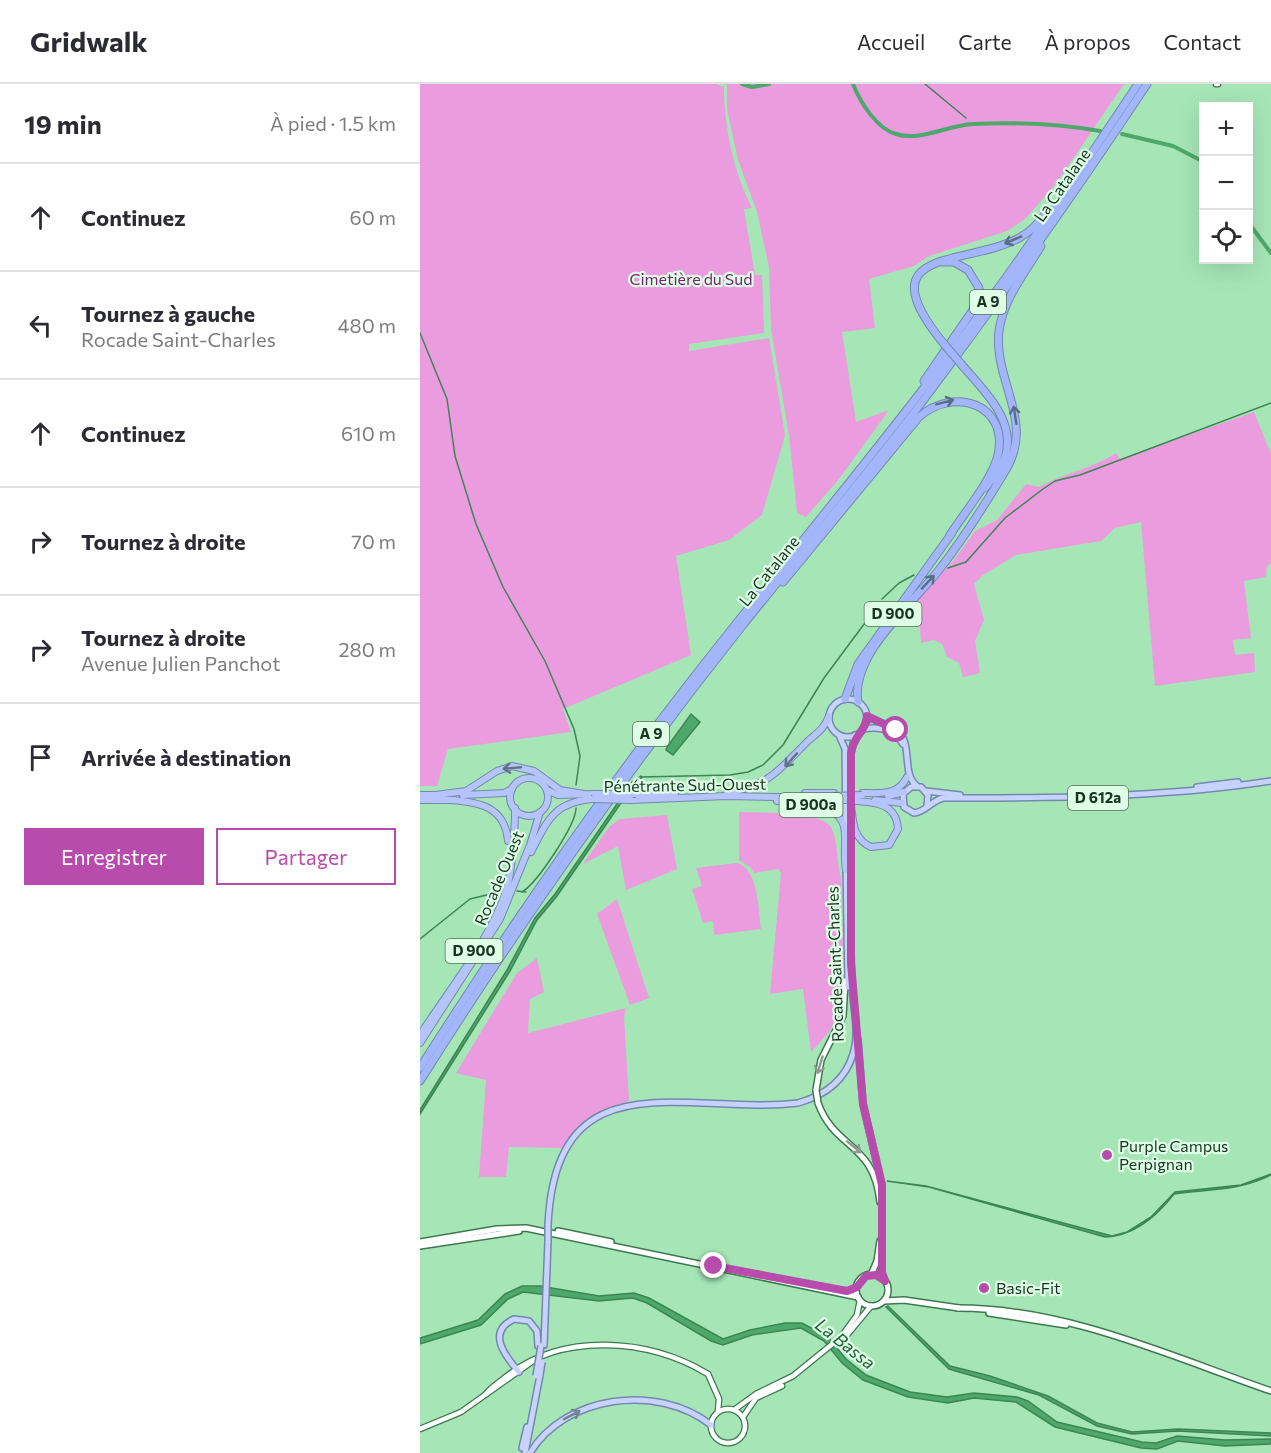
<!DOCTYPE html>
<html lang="fr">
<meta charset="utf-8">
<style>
:root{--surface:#fff;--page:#f2f2f3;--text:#2b2b33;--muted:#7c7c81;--line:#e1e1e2;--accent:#b84cac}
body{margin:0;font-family:Commissioner,sans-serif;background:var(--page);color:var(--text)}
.controls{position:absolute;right:18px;top:18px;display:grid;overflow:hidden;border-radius:0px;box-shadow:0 6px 24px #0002}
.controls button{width:54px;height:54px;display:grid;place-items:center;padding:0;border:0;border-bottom:2px solid var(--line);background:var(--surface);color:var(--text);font:30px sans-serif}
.stop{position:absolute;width:18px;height:18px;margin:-14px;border:4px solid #b84cac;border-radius:50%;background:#fff}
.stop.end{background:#b84cac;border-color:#fff;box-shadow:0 2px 6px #0008}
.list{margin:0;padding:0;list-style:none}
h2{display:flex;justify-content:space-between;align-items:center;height:78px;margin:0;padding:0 24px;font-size:26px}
h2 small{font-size:20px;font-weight:400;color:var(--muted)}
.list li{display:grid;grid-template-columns:39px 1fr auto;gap:18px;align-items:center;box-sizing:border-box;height:108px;padding:0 24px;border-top:2px solid var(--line)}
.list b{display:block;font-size:22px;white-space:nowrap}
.list p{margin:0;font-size:20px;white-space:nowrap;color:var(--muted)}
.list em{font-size:20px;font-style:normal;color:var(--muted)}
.actions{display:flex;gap:12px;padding:18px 24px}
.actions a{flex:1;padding:14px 0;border:2px solid var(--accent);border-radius:0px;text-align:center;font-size:21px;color:var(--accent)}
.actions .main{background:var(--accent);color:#fff}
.icon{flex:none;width:33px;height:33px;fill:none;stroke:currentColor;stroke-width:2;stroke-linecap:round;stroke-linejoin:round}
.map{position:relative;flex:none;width:851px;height:1369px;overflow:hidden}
header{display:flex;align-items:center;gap:36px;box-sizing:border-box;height:84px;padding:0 30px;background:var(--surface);border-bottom:2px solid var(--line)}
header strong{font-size:28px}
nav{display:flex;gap:33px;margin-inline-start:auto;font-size:21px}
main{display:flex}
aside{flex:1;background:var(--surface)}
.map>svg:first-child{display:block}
.green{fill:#ea9cde}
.water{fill:#4da86b;stroke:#3e8555;stroke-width:1.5}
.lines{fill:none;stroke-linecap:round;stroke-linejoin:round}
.stream{stroke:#3e8555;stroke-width:1.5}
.canal{stroke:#4da86b;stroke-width:4}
.tertiary-casing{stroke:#3c794f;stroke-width:7}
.secondary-casing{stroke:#3c794f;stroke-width:8}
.primary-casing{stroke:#7388af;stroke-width:8}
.trunk-casing{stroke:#7388af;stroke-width:8}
.motorway-casing{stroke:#7388af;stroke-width:9}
.tertiary{stroke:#fff;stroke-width:4.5}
.secondary{stroke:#fff;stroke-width:5}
.primary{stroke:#c8d3fd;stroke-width:5}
.trunk{stroke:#b6c4fc;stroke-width:6}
.motorway{stroke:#a3b6fc;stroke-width:7}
.secondary-bridge-casing{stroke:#3c794f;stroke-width:8;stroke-linecap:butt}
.primary-bridge-casing{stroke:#7388af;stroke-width:8;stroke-linecap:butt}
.trunk-bridge-casing{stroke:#7388af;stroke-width:8;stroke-linecap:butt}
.motorway-bridge-casing{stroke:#7388af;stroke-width:9;stroke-linecap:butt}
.secondary-bridge{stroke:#fff;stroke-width:5}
.primary-bridge{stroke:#c8d3fd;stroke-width:5}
.trunk-bridge{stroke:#b6c4fc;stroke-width:6}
.motorway-bridge{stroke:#a3b6fc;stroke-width:7}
.oneway{stroke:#586e84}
.oneway2{stroke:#607584}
.oneway3{stroke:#8c9a90}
.oneway4{stroke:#71848f}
.route{stroke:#b84cac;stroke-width:8}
.poi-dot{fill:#b84cac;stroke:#defee6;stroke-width:2}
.labels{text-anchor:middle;stroke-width:4.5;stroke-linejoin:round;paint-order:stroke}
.shield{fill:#defee6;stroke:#55715c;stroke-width:1.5}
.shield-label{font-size:15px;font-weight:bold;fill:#1a3421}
.street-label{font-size:16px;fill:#1a3421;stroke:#defee6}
.park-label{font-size:16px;fill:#791e70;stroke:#defee6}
.poi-label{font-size:16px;fill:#1a3421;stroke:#defee6;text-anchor:start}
.water-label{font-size:18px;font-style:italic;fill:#23633a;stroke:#defee6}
</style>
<header>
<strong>Gridwalk</strong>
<nav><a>Accueil</a><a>Carte</a><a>À propos</a><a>Contact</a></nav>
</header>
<main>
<aside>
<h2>19 min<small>À pied · 1.5 km</small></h2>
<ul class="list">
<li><svg class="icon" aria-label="ahead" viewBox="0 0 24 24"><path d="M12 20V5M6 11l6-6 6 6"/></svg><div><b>Continuez</b></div><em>60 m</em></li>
<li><svg class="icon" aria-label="left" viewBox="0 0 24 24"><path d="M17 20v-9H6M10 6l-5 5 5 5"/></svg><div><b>Tournez à gauche</b><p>Rocade Saint-Charles</p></div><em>480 m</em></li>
<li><svg class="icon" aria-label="ahead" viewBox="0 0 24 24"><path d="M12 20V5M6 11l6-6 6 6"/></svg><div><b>Continuez</b></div><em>610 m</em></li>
<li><svg class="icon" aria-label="right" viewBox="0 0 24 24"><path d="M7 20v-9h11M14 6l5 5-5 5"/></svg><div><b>Tournez à droite</b></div><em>70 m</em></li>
<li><svg class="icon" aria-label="right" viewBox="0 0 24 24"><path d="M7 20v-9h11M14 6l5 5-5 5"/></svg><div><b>Tournez à droite</b><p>Avenue Julien Panchot</p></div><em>280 m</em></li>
<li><svg class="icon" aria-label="arrive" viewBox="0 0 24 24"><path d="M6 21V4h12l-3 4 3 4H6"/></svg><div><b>Arrivée à destination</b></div></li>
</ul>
<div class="actions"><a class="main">Enregistrer</a><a>Partager</a></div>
</aside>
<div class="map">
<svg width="851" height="1369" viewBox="0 0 851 1369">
<rect width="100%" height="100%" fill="#a6e6b6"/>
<g class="green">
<path d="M 0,0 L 296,0 L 304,3 C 304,43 314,89 332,124 L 324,125 L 335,191 L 342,191 L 344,249 L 269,260 L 269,267 L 349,254 L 365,351 L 342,431 L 309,456 L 256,472 L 271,571 L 143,625 L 151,648 L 28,665 L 17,702 L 0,702 Z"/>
<polygon points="304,0 704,0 635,101 605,135 587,147 509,172 494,182 449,195 455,244 422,248 436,338 469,326 419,395 386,433 377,429 369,351 351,245 349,183 337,128 318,76 307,25 307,1"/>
<path d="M 834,328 L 851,370 L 851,479 L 847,482 L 846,493 L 824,497 L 831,554 L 813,556 L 815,571 L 834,569 L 835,588 L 735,602 L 721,438 L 695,444 L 681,457 L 596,471 L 563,491 L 554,500 L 564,536 L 555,557 L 560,589 L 543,593 L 539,579 L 527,573 L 522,560 L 514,556 L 501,559 L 498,515 L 534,476 L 555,447 L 577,436 L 606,400 L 619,403 C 644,389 672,385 696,369 L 700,375 Z"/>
<path d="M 319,728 C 337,729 401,726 411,743 C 419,758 416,777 421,794 C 421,830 427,898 418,930 C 414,945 401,957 391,968 L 383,905 L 350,910 L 361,789 L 358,785 L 334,789 L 330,783 L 319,776 Z"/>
<polygon points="247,731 257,785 206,806 198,762 163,780 189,743 200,735"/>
<path d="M 317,779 C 339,785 338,826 341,845 L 294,851 L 293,837 L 283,839 L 272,805 L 282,802 L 276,784 Z"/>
<polygon points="197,815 229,914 210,921 177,830"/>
<path d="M 117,874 L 124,908 L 110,915 L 108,949 L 206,924 L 204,933 L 209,1017 C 179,1026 163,1040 144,1064 L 89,1063 L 86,1093 L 59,1093 L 66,996 L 36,989 L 97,889 Z"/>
</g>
<g class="water">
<polygon points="271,630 280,638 253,671 246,666 247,663"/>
<polygon points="221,692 222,694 214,700 137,812 117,836 90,887 0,1030 0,1026 87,886 115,834 135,810 212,698"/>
<path d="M 851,1090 L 851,1091 C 820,1107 788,1105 754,1110 C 737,1132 714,1152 685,1153 L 509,1103 L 467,1097 L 506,1102 L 692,1152 L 707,1148 L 731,1133 L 755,1108 L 821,1101 Z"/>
<polygon points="102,1202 120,1202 179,1212 214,1209 229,1214 303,1255 330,1246 365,1239 382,1239 408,1253 426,1275 446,1291 490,1308 527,1313 554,1309 597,1313 608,1317 637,1338 722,1358 736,1359 757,1352 805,1356 851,1355 851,1360 805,1362 758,1357 737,1365 721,1364 635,1343 596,1318 554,1314 528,1319 488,1313 443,1296 422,1279 404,1257 381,1244 332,1251 303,1261 291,1257 227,1219 213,1214 179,1217 103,1208 88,1215 61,1241 0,1260 0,1254 58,1236 85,1210"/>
<polygon points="468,1222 530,1282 570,1292 628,1312 677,1339 712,1348 758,1345 851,1349 851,1352 758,1347 712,1350 677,1342 619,1311 529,1285 466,1223"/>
</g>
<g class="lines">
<g class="stream">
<polyline points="505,0 546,34"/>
<polyline points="0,249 27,315 35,372 56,440 83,503 125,577 154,645 160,672 156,701"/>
<polyline points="528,484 546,478 585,434 623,405 635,397 660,391 851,319"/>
<polyline points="462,515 479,499 494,491"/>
<polyline points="221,693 310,691 328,688 343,681 363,661 404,594 459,520"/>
<polyline points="97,807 106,808"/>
<path d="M 102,808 C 117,799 156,741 156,724"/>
<polyline points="0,855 50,815 79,808"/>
</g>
<g class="canal">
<polyline points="322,0 332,3 349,0"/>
<path d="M 433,0 C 440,18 457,45 476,50 C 500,58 528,41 553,40 C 595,38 639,40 680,47"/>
<polyline points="702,50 753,62 784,78"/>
<polyline points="828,138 851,169"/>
</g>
<g class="tertiary-casing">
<g id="tertiary">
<polyline points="796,0 798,0"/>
<polyline points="427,1251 451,1222"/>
<path d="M 66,1310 C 71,1303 80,1298 87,1292 C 143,1248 228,1254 288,1290 L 299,1315 L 298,1327"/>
<circle cx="308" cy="1342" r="17"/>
<polyline points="314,1326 336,1310 373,1292 421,1253 437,1231 440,1216"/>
<polyline points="323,1333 336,1314 362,1302"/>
<polyline points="0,1345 41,1328 113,1277"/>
</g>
</g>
<g class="secondary-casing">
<g id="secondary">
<polyline points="396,1006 401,976 423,932 425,897"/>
<path d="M 398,1019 C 415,1066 454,1058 460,1118"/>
<polyline points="138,1147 191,1158"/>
<polyline points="0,1158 77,1145 106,1144 438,1213"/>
<polyline points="0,1162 99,1147"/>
<circle cx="452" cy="1206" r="16"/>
<polyline points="451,1191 457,1177 460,1157"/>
<polyline points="464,1217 484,1216 539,1224"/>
<path d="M 538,1224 C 646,1224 750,1272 851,1307"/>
<polyline points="569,1229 646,1241"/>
</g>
</g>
<g class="primary-casing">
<g id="primary">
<circle cx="428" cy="634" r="19"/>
<path d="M 447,632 C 457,638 472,641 480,649 C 492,664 482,691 497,702"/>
<path d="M 443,645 C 460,642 473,645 483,660"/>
<polyline points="419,651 425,665 426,747"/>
<polyline points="777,703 818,698"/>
<polyline points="506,707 540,711"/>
<polyline points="431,715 431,669 435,651"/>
<path d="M 507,722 L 508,711 L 501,703 L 491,703 L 483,710 L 484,723 L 494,729 C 506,728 511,717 523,714 C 636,714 739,714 851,697"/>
<polyline points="426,783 428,903"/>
<polyline points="438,956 443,1020 462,1101 462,1189 465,1197"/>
<path d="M 128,1141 C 136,970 268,1032 378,1019 C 403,1012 425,997 433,970 C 440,948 433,924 432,902 C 430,846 429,789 431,733"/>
<polyline points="124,1261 128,1157"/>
<path d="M 99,1288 C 85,1272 66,1248 94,1235 L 109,1237 L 117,1247 L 118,1262"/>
<polyline points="102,1364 107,1343"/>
<polyline points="105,1369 120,1291"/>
<path d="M 110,1369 C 145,1311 238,1299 291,1341"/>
</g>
</g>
<g class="trunk-casing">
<g id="trunk">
<circle cx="109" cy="713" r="19"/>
<polyline points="127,706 138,711 175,710"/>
<path d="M 307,709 C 350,701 359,686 388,657 C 397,649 405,644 409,632"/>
<polyline points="385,709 414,709"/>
<path d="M 442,709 C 460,709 478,712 487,693"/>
<polyline points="216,710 255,710"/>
<polyline points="0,711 17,711"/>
<polyline points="16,711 46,707 77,687 92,682 114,687 140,706 164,710"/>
<polyline points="43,711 84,709 92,705"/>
<polyline points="468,712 484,708"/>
<polyline points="0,716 34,716"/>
<path d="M 31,716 C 60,718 85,723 88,757"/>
<polyline points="211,716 306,712 414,714"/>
<polyline points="455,716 482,719"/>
<path d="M 357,717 C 377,718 419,718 424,743 C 427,757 423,772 426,786"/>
<path d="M 431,721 C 433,738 433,755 451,763 L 469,761 L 478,745 C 477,726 465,720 448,718"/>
<path d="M 111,768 C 128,736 133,719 171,715"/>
<path d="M 0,951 C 28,907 70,857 86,807 C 92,788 95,746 95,724"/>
<polyline points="0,959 80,835 110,761 120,728"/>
</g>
</g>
<g class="motorway-casing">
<g id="motorway">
<path d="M 524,260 C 444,162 545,183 599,154 C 610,148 619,139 626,129"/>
<path d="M 542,281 C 562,305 595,334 586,370 C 584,378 577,387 573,395"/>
<polyline points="504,297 557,220 559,204 548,186 534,178 522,178"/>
<polyline points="565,404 575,391"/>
<path d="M 363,498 L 499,333 C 534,302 589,320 578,371 C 572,396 544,429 530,451"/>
<polyline points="425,615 438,580 532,449"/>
<path d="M 438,618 C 430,571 493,519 519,486 C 544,454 566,419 587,384 C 614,336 573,295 579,247 C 583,215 605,189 621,162"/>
<path d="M 0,984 C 83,853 172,725 267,602 C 354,490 447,380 533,266 C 598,180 658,90 718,0"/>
<path d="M 0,997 C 99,840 207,687 322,542 C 383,466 446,392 505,314 C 582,212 656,107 727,0"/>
</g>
</g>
<use href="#tertiary" class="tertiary"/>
<use href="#secondary" class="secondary"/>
<use href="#primary" class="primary"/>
<use href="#trunk" class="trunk"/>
<use href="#motorway" class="motorway"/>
<g class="secondary-bridge-casing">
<polyline id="secondary-bridge" points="396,1006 398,1019"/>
</g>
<g class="primary-bridge-casing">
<g id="primary-bridge">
<polyline points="128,1157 128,1141"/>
<polyline points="120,1291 122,1278"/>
<polyline points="116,1292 121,1262"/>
</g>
</g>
<g class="trunk-bridge-casing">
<g id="trunk-bridge">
<polyline points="175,710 216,710"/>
<polyline points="414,712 442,711"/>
<polyline points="171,715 211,716"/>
<polyline points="414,715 448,718"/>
</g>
</g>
<g class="motorway-bridge-casing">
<polyline id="motorway-bridge" points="524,260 542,281"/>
</g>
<use href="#secondary-bridge" class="secondary-bridge"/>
<use href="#primary-bridge" class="primary-bridge"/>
<use href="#trunk-bridge" class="trunk-bridge"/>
<use href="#motorway-bridge" class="motorway-bridge"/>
</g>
<defs><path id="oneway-shaft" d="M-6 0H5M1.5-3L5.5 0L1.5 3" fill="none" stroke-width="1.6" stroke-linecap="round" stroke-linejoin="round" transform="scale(1.5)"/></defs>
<g class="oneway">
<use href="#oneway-shaft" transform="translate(593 156) rotate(157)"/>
<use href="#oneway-shaft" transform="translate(525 318) rotate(-15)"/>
<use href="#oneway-shaft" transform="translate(595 331) rotate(-99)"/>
<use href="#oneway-shaft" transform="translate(508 498) rotate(-47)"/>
</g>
<g class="oneway2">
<use href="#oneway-shaft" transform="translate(371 676) rotate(132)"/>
<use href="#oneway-shaft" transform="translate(92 684) rotate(175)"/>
</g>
<g class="oneway3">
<use href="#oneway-shaft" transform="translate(400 981) rotate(107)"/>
<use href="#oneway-shaft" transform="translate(434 1063) rotate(40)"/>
</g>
<use class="oneway4" href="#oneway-shaft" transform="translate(152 1331) rotate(-27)"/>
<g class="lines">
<path class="route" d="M 294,1182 L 427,1207 L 437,1203 L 446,1192 L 456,1191 L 465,1197 L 462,1189 L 462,1101 L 443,1020 L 431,879 L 431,669 C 434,650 446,648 447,632 L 476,646"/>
</g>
<g class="poi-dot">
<circle cx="687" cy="1071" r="6"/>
<circle cx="564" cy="1204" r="6"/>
</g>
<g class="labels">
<g class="shield">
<rect x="550" y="206" width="36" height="24" rx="4.5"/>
<rect x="444.5" y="518" width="57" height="24" rx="4.5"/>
<rect x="213" y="638" width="36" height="24" rx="4.5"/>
<rect x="648" y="702" width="60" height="24" rx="4.5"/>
<rect x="359.5" y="709" width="63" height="24" rx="4.5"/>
<rect x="25.5" y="855" width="57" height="24" rx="4.5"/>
</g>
<g class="shield-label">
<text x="568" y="223">A 9</text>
<text x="473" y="535">D 900</text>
<text x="231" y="655">A 9</text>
<text x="678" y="719">D 612a</text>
<text x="391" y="726">D 900a</text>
<text x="54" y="872">D 900</text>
</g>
<g class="street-label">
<text transform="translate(642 101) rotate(-55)" y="6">La Catalane</text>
<text transform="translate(349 487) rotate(-51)" y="6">La Catalane</text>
<text transform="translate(265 701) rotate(-1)" y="6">Pénétrante Sud-Ouest</text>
<text transform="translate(79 794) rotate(-67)" y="6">Rocade Ouest</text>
<text transform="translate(415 880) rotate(-92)" y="6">Rocade Saint-Charles</text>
</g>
<g class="park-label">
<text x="271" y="201">Cimetière du Sud</text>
</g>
<g class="poi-label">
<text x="699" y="1068">Purple Campus<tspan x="699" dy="18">Perpignan</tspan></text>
<text x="576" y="1210">Basic-Fit</text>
</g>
<g class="water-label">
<text transform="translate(425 1260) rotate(38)" y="6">La Bassa</text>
</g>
</g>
</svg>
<div class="controls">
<button>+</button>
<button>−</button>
<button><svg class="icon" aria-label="locate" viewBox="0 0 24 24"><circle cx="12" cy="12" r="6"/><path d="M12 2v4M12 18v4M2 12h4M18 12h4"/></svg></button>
</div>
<div class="stop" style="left:476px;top:646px"></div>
<div class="stop end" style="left:294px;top:1182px"></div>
</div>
</main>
